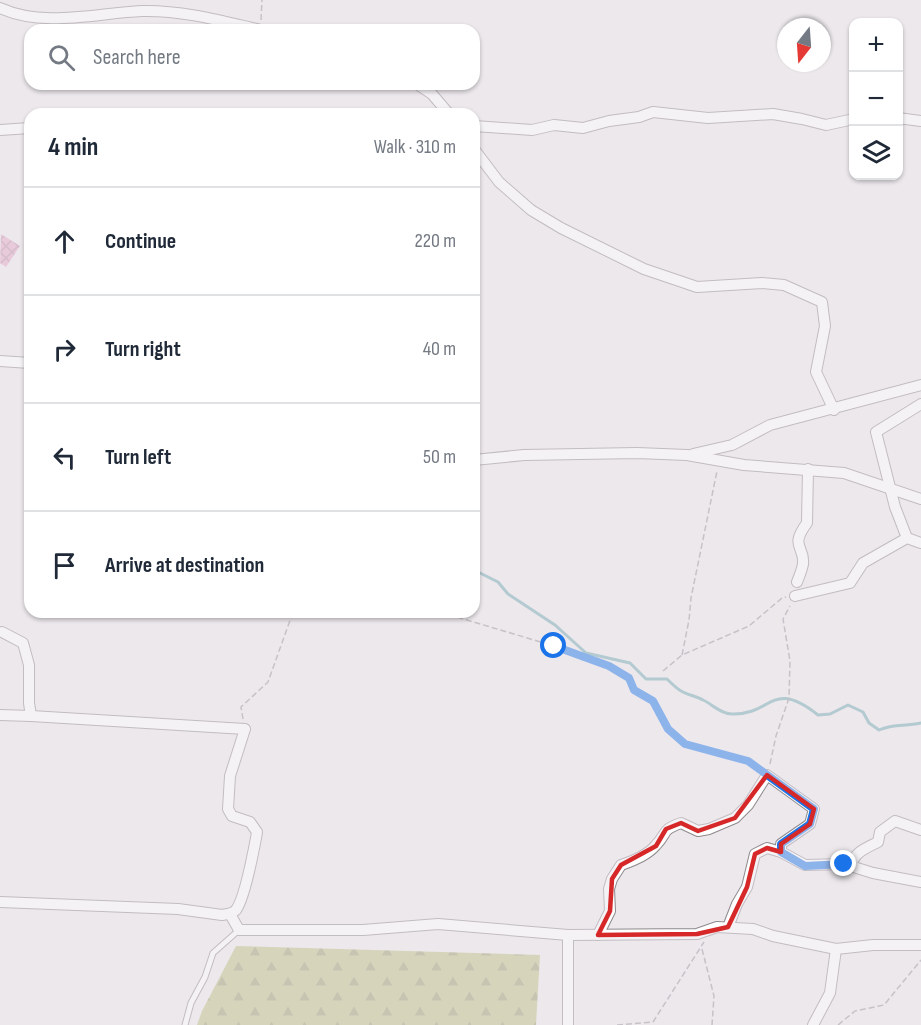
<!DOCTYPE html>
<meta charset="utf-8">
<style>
:root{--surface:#fff;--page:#f2f2f3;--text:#1f2937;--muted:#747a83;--line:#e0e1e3}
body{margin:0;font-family:"Sofia Sans Condensed",sans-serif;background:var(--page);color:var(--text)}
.controls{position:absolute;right:18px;top:18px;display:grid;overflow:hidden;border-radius:12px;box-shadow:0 2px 4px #0004}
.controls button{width:54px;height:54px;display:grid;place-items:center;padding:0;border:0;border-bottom:2px solid var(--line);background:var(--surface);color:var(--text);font:30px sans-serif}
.compass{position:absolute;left:777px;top:18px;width:54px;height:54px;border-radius:50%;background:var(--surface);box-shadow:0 2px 4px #0004;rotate:197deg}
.stop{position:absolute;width:18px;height:18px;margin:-14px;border:4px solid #1a73e8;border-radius:50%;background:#fff}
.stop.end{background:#1a73e8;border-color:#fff;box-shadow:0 2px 6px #0008}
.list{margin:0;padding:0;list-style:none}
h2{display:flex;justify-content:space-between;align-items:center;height:78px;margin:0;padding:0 24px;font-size:26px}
h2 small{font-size:20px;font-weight:400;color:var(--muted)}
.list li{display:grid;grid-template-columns:39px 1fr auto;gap:18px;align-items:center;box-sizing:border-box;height:108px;padding:0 24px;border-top:2px solid var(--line)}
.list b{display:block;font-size:22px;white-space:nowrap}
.list em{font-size:20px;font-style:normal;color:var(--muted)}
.icon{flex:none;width:33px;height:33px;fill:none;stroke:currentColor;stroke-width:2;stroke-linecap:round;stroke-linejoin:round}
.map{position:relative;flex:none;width:921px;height:1025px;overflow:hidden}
.search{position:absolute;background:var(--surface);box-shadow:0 2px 4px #0004;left:24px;top:24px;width:456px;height:66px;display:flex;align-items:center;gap:15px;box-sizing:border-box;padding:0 21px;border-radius:18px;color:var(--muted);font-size:22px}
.panel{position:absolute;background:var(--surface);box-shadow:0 2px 4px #0004;left:24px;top:108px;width:456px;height:510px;border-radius:18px}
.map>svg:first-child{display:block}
.forest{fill:url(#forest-firs)}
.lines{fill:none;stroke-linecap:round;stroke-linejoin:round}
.stream{stroke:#6ea6b0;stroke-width:3}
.building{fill:url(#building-cross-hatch)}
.lane-casing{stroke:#8e898d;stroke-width:7}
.street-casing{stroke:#8e898d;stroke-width:12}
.path{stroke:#999699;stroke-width:1.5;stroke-dasharray:6 3;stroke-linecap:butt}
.lane{stroke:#fff;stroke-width:5}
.street{stroke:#fff;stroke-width:10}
.route{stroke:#1a73e8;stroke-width:8}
.marked{fill:none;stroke:#d62828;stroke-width:4.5;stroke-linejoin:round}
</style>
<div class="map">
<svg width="921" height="1025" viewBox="0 0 921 1025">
<defs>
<pattern id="forest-firs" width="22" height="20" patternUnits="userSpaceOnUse" patternTransform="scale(1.5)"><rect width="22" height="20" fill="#bbbe80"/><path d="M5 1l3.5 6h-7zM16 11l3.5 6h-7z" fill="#999b6a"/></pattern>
<pattern id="building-cross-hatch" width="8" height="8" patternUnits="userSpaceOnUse" patternTransform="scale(1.5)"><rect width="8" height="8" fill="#e3a7c6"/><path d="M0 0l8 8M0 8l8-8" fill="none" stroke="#b989a2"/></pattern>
</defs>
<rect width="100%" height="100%" fill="#ece8ec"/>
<polygon class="forest" points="236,946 540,955 536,1025 197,1025 202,1011"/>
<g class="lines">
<path class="stream" d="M 474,570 L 498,582 L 508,594 L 555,625 L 586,653 L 630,663 L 646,679 L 667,679 C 671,683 676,688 681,691 C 688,695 696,696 703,700 C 712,704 721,714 732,714 C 773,715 771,678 818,715 L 830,714 L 848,705 L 863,712 L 869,723 L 879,730 C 895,723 904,727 921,723"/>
</g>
<polygon class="building" points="1,234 20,246 6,267 0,263"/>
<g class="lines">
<g class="lane-casing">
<polyline id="lane" points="185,1025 191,1003 205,977 213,953 239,930"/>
</g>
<g class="street-casing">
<g id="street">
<path d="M 0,8 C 44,28 96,13 142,11 C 182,10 222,21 261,30"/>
<polyline points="274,30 306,30"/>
<polyline points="417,84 432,94 449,114"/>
<polyline points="898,118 921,121"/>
<polyline points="474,126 532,130 554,125 583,128 609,121 639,117 653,112 708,118 773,114 802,119 826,125 854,119"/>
<polyline points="0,130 30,128"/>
<polyline points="474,149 499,182 531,210 561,228 644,269 697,287 762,283 784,285 822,302 825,326 816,372 834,410"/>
<polyline points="0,361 30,363"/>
<polyline points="693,454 732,445 770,425 921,385"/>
<polyline points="474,460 524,455 637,453 687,455 744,465 844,473 921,499"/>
<polyline points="907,538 895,507 876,432 921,404"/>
<path d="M 797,582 C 799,577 802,570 803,564 C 805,546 789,547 807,523 L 808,469"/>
<polyline points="795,596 850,583 863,563 907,538 921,543"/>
<polyline points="0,715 31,716 29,703 29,665 23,643 2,632"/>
<polyline points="781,852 805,865 844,864 873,873 921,882"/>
<path d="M 851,866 C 854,852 866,848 878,842 L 880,832 L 895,821 L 921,830"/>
<path d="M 0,902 L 178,909 L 222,915 C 227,914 232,914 236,910 C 244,899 253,854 256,838 L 257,832 L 250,822 L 232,816 L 228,809 L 230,776 L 245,729 L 31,716"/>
<polyline points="230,914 239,930 363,930 438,924 568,935"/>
<path d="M 598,935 L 610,911 L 609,889 L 612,879 L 621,865 C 633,861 648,855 656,845 C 669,831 660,831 681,823 L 698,831 L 709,829 L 735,818 L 748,805 L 767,775 L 814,809 L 810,824 L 781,844 L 781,852 L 767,848 L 755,854 L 747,887 L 737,904 L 728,927"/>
<polyline points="568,1025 568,935 697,934 717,927 753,929 773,936 836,949"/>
<polyline points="813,1025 830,993 836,949 873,945 921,945"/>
</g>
</g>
<g class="path">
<polyline points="261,20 262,0"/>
<path d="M 383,612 C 395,616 410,618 421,612"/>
<polyline points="440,612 554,646 609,666 629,678 634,690 653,701 668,729 685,744 748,761 758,769"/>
<polyline points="682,655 689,620 691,598 717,471"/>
<polyline points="663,671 682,655 749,626 782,598 786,597"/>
<polyline points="243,719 241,707 268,682 293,612"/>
<polyline points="770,764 776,736 789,698 790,661 783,619 790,606"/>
<polyline points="702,949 714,996 712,1025"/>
<polyline points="617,1025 653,1022 704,942"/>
<polyline points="838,1025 855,1011 884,1005 921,960"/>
</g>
<use href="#lane" class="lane"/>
<use href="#street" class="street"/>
</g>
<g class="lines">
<polyline class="route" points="554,646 609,666 629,678 634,690 653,701 668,729 685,744 748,761 814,809 810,824 781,844 781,852 805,866 844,864"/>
</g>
<path d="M0 0H921V1025H0ZM 767,775 L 814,809 L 810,824 L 781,844 L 781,852 L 767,848 L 755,854 L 747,887 L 728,927 L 697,934 L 598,935 L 610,911 L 612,879 L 621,865 L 656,846 L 666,829 L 681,823 L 698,831 L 735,818 Z" fill="#ece8ec" fill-opacity=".55" fill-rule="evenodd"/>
<path class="marked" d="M 767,775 L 814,809 L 810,824 L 781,844 L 781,852 L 767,848 L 755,854 L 747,887 L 728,927 L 697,934 L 598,935 L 610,911 L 612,879 L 621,865 L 656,846 L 666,829 L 681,823 L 698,831 L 735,818 Z"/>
</svg>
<div class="controls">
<button>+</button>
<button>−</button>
<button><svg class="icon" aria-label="layers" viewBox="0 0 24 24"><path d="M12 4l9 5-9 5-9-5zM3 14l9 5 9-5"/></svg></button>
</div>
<svg class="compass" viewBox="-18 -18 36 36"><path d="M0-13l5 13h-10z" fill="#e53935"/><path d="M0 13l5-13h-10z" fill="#747a83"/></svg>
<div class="stop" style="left:554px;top:646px"></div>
<div class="stop end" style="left:844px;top:864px"></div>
<div class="search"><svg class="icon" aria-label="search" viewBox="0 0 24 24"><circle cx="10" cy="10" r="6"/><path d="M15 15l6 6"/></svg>Search here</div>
<section class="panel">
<h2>4 min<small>Walk · 310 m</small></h2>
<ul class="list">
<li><svg class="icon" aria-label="ahead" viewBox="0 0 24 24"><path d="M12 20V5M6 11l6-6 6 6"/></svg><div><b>Continue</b></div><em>220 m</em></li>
<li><svg class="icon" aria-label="right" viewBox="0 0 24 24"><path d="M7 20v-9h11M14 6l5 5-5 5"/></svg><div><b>Turn right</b></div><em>40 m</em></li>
<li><svg class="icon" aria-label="left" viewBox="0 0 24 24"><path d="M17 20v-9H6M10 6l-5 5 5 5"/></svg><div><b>Turn left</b></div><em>50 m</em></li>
<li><svg class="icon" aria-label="arrive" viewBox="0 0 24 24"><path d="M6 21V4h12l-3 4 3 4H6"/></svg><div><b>Arrive at destination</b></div></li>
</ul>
</section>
</div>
